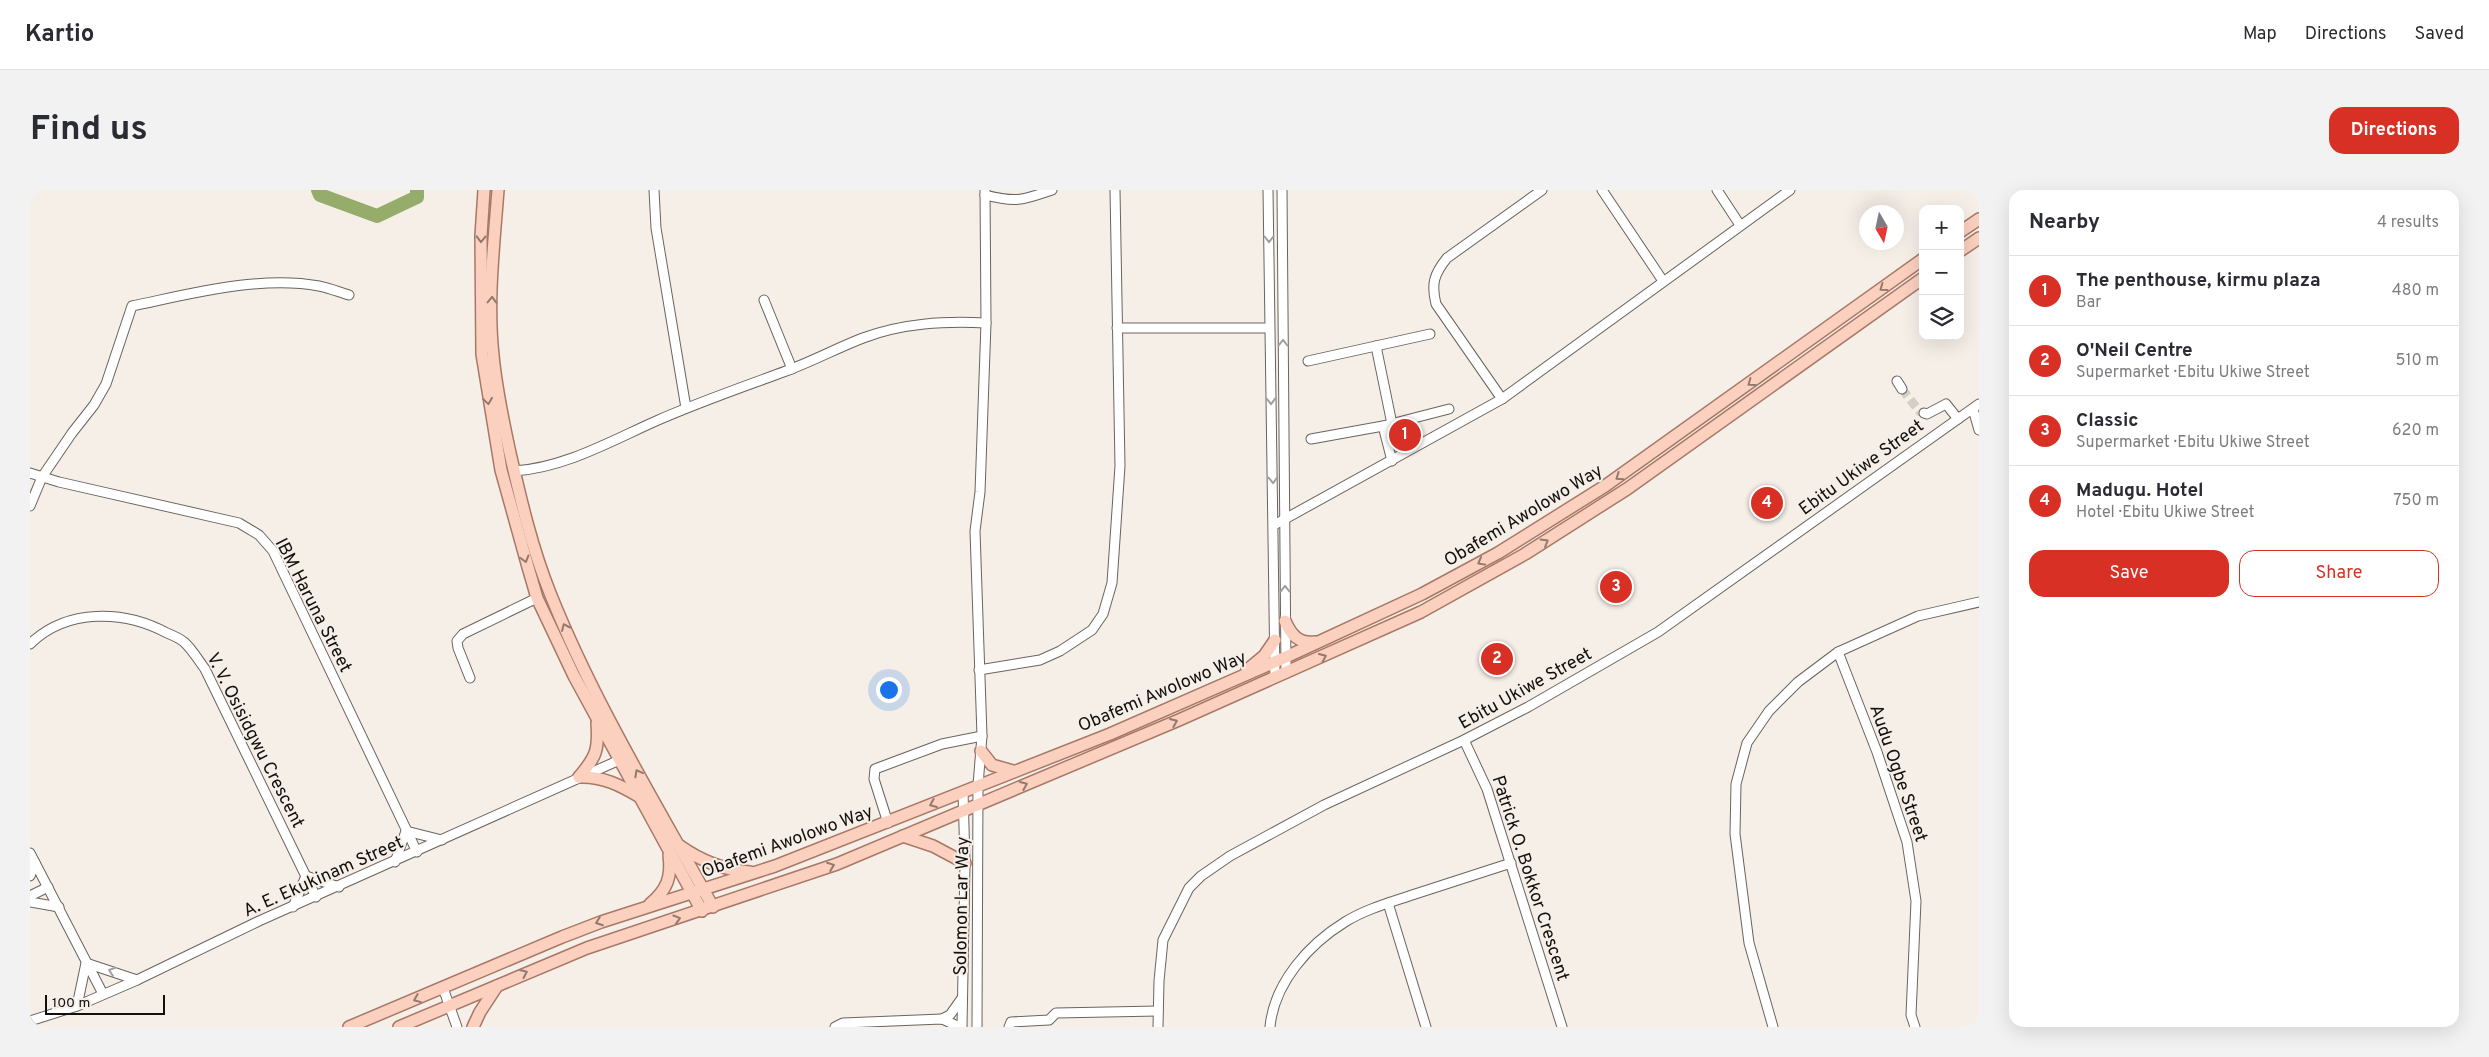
<!DOCTYPE html>
<meta charset="utf-8">
<style>
:root{--surface:#fff;--page:#f2f2f3;--text:#2b2b33;--muted:#7c7c81;--line:#e1e1e2;--accent:#d93025}
body{margin:0;font-family:Overpass,sans-serif;background:var(--page);color:var(--text)}
.controls{position:absolute;right:15px;top:15px;display:grid;overflow:hidden;border-radius:10px;box-shadow:0 5px 20px #0002}
.controls button{width:45px;height:45px;display:grid;place-items:center;padding:0;border:0;border-bottom:1px solid var(--line);background:var(--surface);color:var(--text);font:25px sans-serif}
.compass{position:absolute;left:1829px;top:15px;width:45px;height:45px;border-radius:50%;background:var(--surface);box-shadow:0 5px 20px #0002;rotate:171deg}
.scale{position:absolute;left:15px;bottom:12px;width:120px;box-sizing:border-box;padding-left:5px;border:2px solid #12100e;border-top:0;font-size:14px;line-height:18px;white-space:nowrap;color:#12100e;-webkit-text-stroke:4px #f6efe8;paint-order:stroke}
.you{position:absolute;left:858px;top:499px;width:18px;height:18px;margin:-12px;border:4px solid #fff;border-radius:50%;background:#1a73e8;box-shadow:0 0 0 8px #1a73e833}
.badge{display:grid;place-items:center;width:32px;height:32px;border-radius:50%;background:var(--accent);color:#fff;font-size:16px;font-weight:700}
.pin{position:absolute;translate:-50% -50%;border:2px solid #fff;box-shadow:0 1px 5px #0006}
.list{margin:0;padding:0;list-style:none}
h2{display:flex;justify-content:space-between;align-items:center;height:65px;margin:0;padding:0 20px;font-size:21px}
h2 small{font-size:16px;font-weight:400;color:var(--muted)}
.list li{display:grid;grid-template-columns:32px 1fr auto;gap:15px;align-items:center;box-sizing:border-box;height:70px;padding:0 20px;border-top:1px solid var(--line)}
.list b{display:block;font-size:19px;white-space:nowrap}
.list p{margin:0;font-size:16px;white-space:nowrap;color:var(--muted)}
.list em{font-size:16px;font-style:normal;color:var(--muted)}
.actions{display:flex;gap:10px;padding:15px 20px}
.actions a{flex:1;padding:11px 0;border:1px solid var(--accent);border-radius:15px;text-align:center;font-size:18px;color:var(--accent)}
.actions .main{background:var(--accent);color:#fff}
.icon{flex:none;width:28px;height:28px;fill:none;stroke:currentColor;stroke-width:2;stroke-linecap:round;stroke-linejoin:round}
.map{position:relative;flex:none;width:1949px;height:837px;overflow:hidden;border-radius:15px}
header{display:flex;align-items:center;gap:30px;box-sizing:border-box;height:70px;padding:0 25px;background:var(--surface);border-bottom:1px solid var(--line)}
header strong{font-size:24px}
nav{display:flex;gap:28px;margin-inline-start:auto;font-size:18px}
.intro{display:flex;align-items:center;justify-content:space-between;box-sizing:border-box;height:120px;padding:0 30px}
h1{margin:0;font-size:35px}
.button{padding:12px 22px;border-radius:15px;background:var(--accent);color:#fff;font-size:18px;font-weight:700}
main{display:flex;gap:30px;padding:0 30px}
aside{flex:1;background:var(--surface);border-radius:15px;box-shadow:0 5px 20px #0002}
.map>svg:first-child{display:block}
.lines{fill:none;stroke-linecap:round;stroke-linejoin:round}
.river{stroke:#96ac6a;stroke-width:14}
.minor-tunnel{stroke:#d4cec7;stroke-width:9;stroke-dasharray:9 4.5;stroke-linecap:butt}
.minor-casing{stroke:#6a645e;stroke-width:11}
.major-casing{stroke:#a87866;stroke-width:14}
.minor{stroke:#fff;stroke-width:9}
.major{stroke:#fbd0bf;stroke-width:11}
.oneway{stroke:#927a6f}
.oneway2{stroke:#a09f9f}
.labels{text-anchor:middle;stroke-width:4;stroke-linejoin:round;paint-order:stroke}
.street-label{font-size:18px;fill:#12100e;stroke:#f6efe8}
</style>
<header>
<strong>Kartio</strong>
<nav><a>Map</a><a>Directions</a><a>Saved</a></nav>
</header>
<div class="intro"><h1>Find us</h1><a class="button">Directions</a></div>
<main>
<div class="map">
<svg width="1949" height="837" viewBox="0 0 1949 837">
<rect width="100%" height="100%" fill="#f6efe8"/>
<g class="lines">
<polyline class="river" points="288,0 290,5 347,26 387,7 387,0"/>
<polyline class="minor-tunnel" points="1872,199 1890,222 1894,223"/>
<g class="minor-casing">
<g id="minor">
<polyline points="624,0 626,38 656,218"/>
<polyline points="1238,0 1245,487"/>
<polyline points="1252,0 1256,483"/>
<polyline points="1572,0 1633,91"/>
<polyline points="1687,0 1710,35"/>
<path d="M 955,5 C 987,13 993,10 1022,0"/>
<polyline points="734,110 762,179"/>
<polyline points="1087,138 1239,138"/>
<polyline points="1346,156 1362,234"/>
<polyline points="1278,171 1400,144"/>
<polyline points="1867,191 1872,199"/>
<path d="M 1472,209 L 1406,114 C 1401,94 1404,84 1417,68 L 1512,0"/>
<polyline points="1943,219 1949,240"/>
<polyline points="1894,223 1897,224 1916,214 1928,229"/>
<polyline points="1353,236 1362,271"/>
<polyline points="1281,249 1353,236 1419,219"/>
<path d="M 484,281 C 534,278 581,251 626,231 C 669,212 713,197 756,181 C 783,171 807,158 833,148 C 873,133 914,131 956,133"/>
<polyline points="0,283 29,292 209,333 229,345 243,361 387,662"/>
<path d="M 0,316 L 12,287 L 42,243 L 64,215 L 76,194 L 102,116 C 160,104 230,85 289,96 C 299,98 309,102 319,105"/>
<polyline points="1244,335 1472,209 1760,0"/>
<path d="M 0,454 C 37,418 94,420 137,443 C 142,445 149,448 154,452 C 162,459 169,471 175,479 L 286,707"/>
<polyline points="1808,462 1847,562 1877,652 1886,711 1881,825 1885,837"/>
<polyline points="949,480 1010,470 1030,461 1062,440 1073,424 1082,393 1090,276 1085,0"/>
<polyline points="440,488 428,458 427,451 433,444 507,408"/>
<polyline points="1434,550 1457,599 1532,837"/>
<polyline points="858,633 844,589 845,579 912,554 952,546"/>
<polyline points="0,663 73,804"/>
<polyline points="365,672 376,641 412,650"/>
<polyline points="0,686 5,673"/>
<polyline points="0,706 18,697"/>
<polyline points="0,712 29,717"/>
<polyline points="1358,713 1396,837"/>
<polyline points="263,717 276,686 309,697"/>
<polyline points="413,798 427,837"/>
<polyline points="47,816 56,773 107,790"/>
<polyline points="912,829 920,825 932,808"/>
<polyline points="0,831 47,816 107,790 229,731 594,568"/>
<polyline points="805,837 813,833 912,829 930,837"/>
<polyline points="932,837 935,673 933,601"/>
<polyline points="947,837 948,595 952,546 945,341 950,302 956,133 955,0"/>
<polyline points="979,837 981,832 1019,830 1026,823 1128,821"/>
<polyline points="1128,837 1129,791 1133,750 1159,698 1171,686 1200,666 1294,615 1434,550 1498,517 1628,442 1949,214"/>
<path d="M 1240,837 C 1244,793 1279,754 1315,732 C 1334,720 1358,713 1379,706 C 1413,695 1447,684 1481,673"/>
<polyline points="1743,837 1719,753 1705,644 1706,594 1717,553 1739,521 1768,492 1808,462 1888,426 1949,412"/>
</g>
</g>
<g class="major-casing">
<g id="major">
<polyline points="454,0 451,46 452,164 471,280 498,377 507,408 544,486 672,721"/>
<path d="M 468,0 C 464,54 457,111 463,165 C 466,198 473,231 480,263 C 491,311 502,358 520,403 C 564,513 626,614 683,717"/>
<polyline points="1930,42 1949,29"/>
<polyline points="1930,61 1949,48"/>
<path d="M 1255,431 C 1261,445 1269,454 1285,452"/>
<polyline points="1217,480 1234,466 1245,450"/>
<polyline points="951,561 962,575 983,581"/>
<path d="M 549,587 C 566,567 569,560 567,533"/>
<path d="M 549,587 C 572,586 590,595 610,607"/>
<polyline points="873,646 903,656 935,673"/>
<path d="M 650,656 C 671,671 694,680 720,682"/>
<path d="M 620,714 C 637,700 642,687 639,665"/>
<polyline points="319,837 532,747 571,732 745,676 1080,544 1256,467 1392,404 1468,363 1575,296 1893,69"/>
<polyline points="369,837 557,758 807,674 1149,530 1391,422 1495,364 1597,299 1893,88"/>
<polyline points="443,837 450,822 467,796"/>
</g>
</g>
<use href="#minor" class="minor"/>
<use href="#major" class="major"/>
</g>
<defs><path id="oneway-chevron" d="M-2-3.5L2.5 0L-2 3.5" fill="none" stroke-width="1.6" stroke-linecap="round" stroke-linejoin="round" transform="scale(1.25)"/></defs>
<g class="oneway">
<use href="#oneway-chevron" transform="translate(451 49) rotate(91)"/>
<use href="#oneway-chevron" transform="translate(1853 98) rotate(144)"/>
<use href="#oneway-chevron" transform="translate(462 110) rotate(-88)"/>
<use href="#oneway-chevron" transform="translate(1721 193) rotate(144)"/>
<use href="#oneway-chevron" transform="translate(458 211) rotate(82)"/>
<use href="#oneway-chevron" transform="translate(1589 287) rotate(146)"/>
<use href="#oneway-chevron" transform="translate(1515 352) rotate(-31)"/>
<use href="#oneway-chevron" transform="translate(495 369) rotate(74)"/>
<use href="#oneway-chevron" transform="translate(1451 372) rotate(151)"/>
<use href="#oneway-chevron" transform="translate(535 437) rotate(-114)"/>
<use href="#oneway-chevron" transform="translate(1293 467) rotate(-24)"/>
<use href="#oneway-chevron" transform="translate(1144 532) rotate(-23)"/>
<use href="#oneway-chevron" transform="translate(608 583) rotate(-119)"/>
<use href="#oneway-chevron" transform="translate(994 595) rotate(-23)"/>
<use href="#oneway-chevron" transform="translate(903 614) rotate(157)"/>
<use href="#oneway-chevron" transform="translate(801 676) rotate(-21)"/>
<use href="#oneway-chevron" transform="translate(647 729) rotate(-17)"/>
<use href="#oneway-chevron" transform="translate(569 732) rotate(160)"/>
<use href="#oneway-chevron" transform="translate(494 783) rotate(-24)"/>
<use href="#oneway-chevron" transform="translate(387 809) rotate(158)"/>
</g>
<g class="oneway2">
<use href="#oneway-chevron" transform="translate(1239 49) rotate(90)"/>
<use href="#oneway-chevron" transform="translate(1253 153) rotate(-90)"/>
<use href="#oneway-chevron" transform="translate(1241 211) rotate(88)"/>
<use href="#oneway-chevron" transform="translate(1243 290) rotate(88)"/>
<use href="#oneway-chevron" transform="translate(1255 399) rotate(-91)"/>
<use href="#oneway-chevron" transform="translate(82 781) rotate(-161)"/>
</g>
<g class="labels">
<g class="street-label">
<text transform="translate(1831 277) rotate(-36)" y="6">Ebitu Ukiwe Street</text>
<text transform="translate(1493 325) rotate(-31)" y="6">Obafemi Awolowo Way</text>
<text transform="translate(284 415) rotate(63)" y="6">IBM Haruna Street</text>
<text transform="translate(1495 498) rotate(-29)" y="6">Ebitu Ukiwe Street</text>
<text transform="translate(1132 501) rotate(-23)" y="6">Obafemi Awolowo Way</text>
<text transform="translate(226 550) rotate(63)" y="6">V. V. Osisidgwu Crescent</text>
<text transform="translate(1869 583) rotate(71)" y="6">Audu Ogbe Street</text>
<text transform="translate(757 651) rotate(-20)" y="6">Obafemi Awolowo Way</text>
<text transform="translate(293 686) rotate(-24)" y="6">A. E. Ekukinam Street</text>
<text transform="translate(1501 688) rotate(72)" y="6">Patrick O. Bokkor Crescent</text>
<text transform="translate(931 716) rotate(-89)" y="6">Solomon Lar Way</text>
</g>
</g>
</svg>
<div class="controls">
<button>+</button>
<button>−</button>
<button><svg class="icon" aria-label="layers" viewBox="0 0 24 24"><path d="M12 4l9 5-9 5-9-5zM3 14l9 5 9-5"/></svg></button>
</div>
<svg class="compass" viewBox="-18 -18 36 36"><path d="M0-13l5 13h-10z" fill="#e53935"/><path d="M0 13l5-13h-10z" fill="#7c7c81"/></svg>
<div class="scale">100 m</div>
<div class="you"></div>
<div class="pin badge" style="left:1375px;top:245px">1</div>
<div class="pin badge" style="left:1467px;top:469px">2</div>
<div class="pin badge" style="left:1586px;top:397px">3</div>
<div class="pin badge" style="left:1737px;top:313px">4</div>
</div>
<aside>
<h2>Nearby<small>4 results</small></h2>
<ul class="list">
<li><span class="badge">1</span><div><b>The penthouse, kirmu plaza</b><p>Bar</p></div><em>480 m</em></li>
<li><span class="badge">2</span><div><b>O'Neil Centre</b><p>Supermarket · Ebitu Ukiwe Street</p></div><em>510 m</em></li>
<li><span class="badge">3</span><div><b>Classic</b><p>Supermarket · Ebitu Ukiwe Street</p></div><em>620 m</em></li>
<li><span class="badge">4</span><div><b>Madugu. Hotel</b><p>Hotel · Ebitu Ukiwe Street</p></div><em>750 m</em></li>
</ul>
<div class="actions"><a class="main">Save</a><a>Share</a></div>
</aside>
</main>
